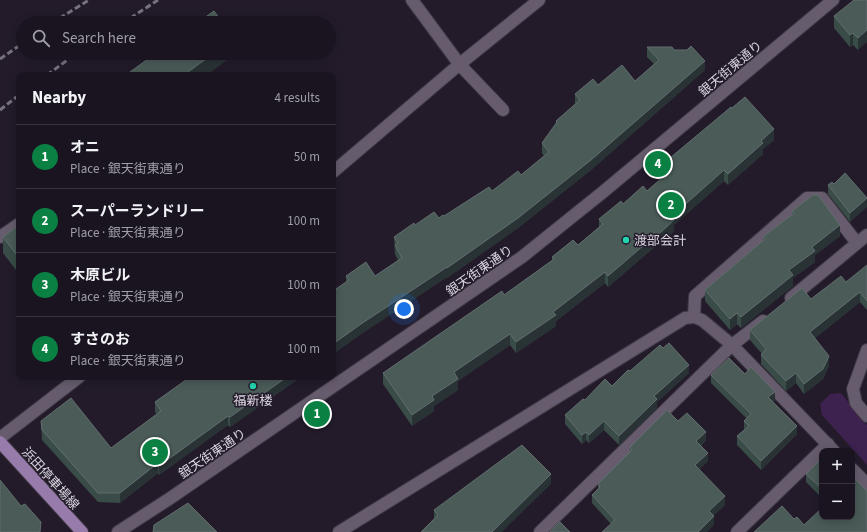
<!DOCTYPE html>
<meta charset="utf-8">
<style>
:root{--surface:#1a1420;--page:#27212d;--text:#f1f3f6;--muted:#9f9ea5;--line:#38333e;--accent:#0b8043}
body{margin:0;font-family:"Source Sans 3","Noto Sans JP",sans-serif;background:var(--page);color:var(--text)}
.controls{position:absolute;right:12px;bottom:12px;display:grid;overflow:hidden;border-radius:8px;box-shadow:0 2px 10px #0003}
.controls button{width:36px;height:36px;display:grid;place-items:center;padding:0;border:0;border-bottom:1px solid var(--line);background:var(--surface);color:var(--text);font:20px sans-serif}
.you{position:absolute;left:404px;top:309px;width:14px;height:14px;margin:-10px;border:3px solid #fff;border-radius:50%;background:#1a73e8;box-shadow:0 0 0 6px #1a73e833}
.badge{display:grid;place-items:center;width:26px;height:26px;border-radius:50%;background:var(--accent);color:#fff;font-size:13px;font-weight:700}
.pin{position:absolute;translate:-50% -50%;border:2px solid #fff;box-shadow:0 1px 4px #0006}
.list{margin:0;padding:0;list-style:none}
h2{display:flex;justify-content:space-between;align-items:center;height:52px;margin:0;padding:0 16px;font-size:17px}
h2 small{font-size:13px;font-weight:400;color:var(--muted)}
.list li{display:grid;grid-template-columns:26px 1fr auto;gap:12px;align-items:center;box-sizing:border-box;height:64px;padding:0 16px;border-top:1px solid var(--line)}
.list b{display:block;font-size:15px;white-space:nowrap}
.list p{margin:0;font-size:13px;white-space:nowrap;color:var(--muted)}
.list em{font-size:13px;font-style:normal;color:var(--muted)}
.icon{flex:none;width:22px;height:22px;fill:none;stroke:currentColor;stroke-width:2;stroke-linecap:round;stroke-linejoin:round}
.map{position:relative;flex:none;width:867px;height:532px;overflow:hidden}
.search{position:absolute;background:var(--surface);box-shadow:0 2px 10px #0003;left:16px;top:16px;width:320px;height:44px;display:flex;align-items:center;gap:10px;box-sizing:border-box;padding:0 14px;border-radius:22px;color:var(--muted);font-size:15px}
.panel{position:absolute;background:var(--surface);box-shadow:0 2px 10px #0003;left:16px;top:72px;width:320px;height:308px;border-radius:8px}
.map>svg:first-child{display:block}
.green{fill:#3d214f}
.lines{fill:none;stroke-linecap:round;stroke-linejoin:round}
.minor-casing{stroke:#3e3843;stroke-width:14}
.major-casing{stroke:#3e3843;stroke-width:14}
.minor{stroke:#665c6d;stroke-width:12}
.major{stroke:#977baa;stroke-width:12}
.rail{stroke:#78727e;stroke-width:3;stroke-dasharray:6 3;stroke-linecap:butt}
.wall{fill:#394c47}
.shaded-wall{fill:#293235}
.building{fill:#4a5b58;stroke:#616e6d}
.poi-dot{fill:#22d5af;stroke:#231b2a;stroke-width:1.5}
.labels{text-anchor:middle;stroke-width:3;stroke-linejoin:round;paint-order:stroke}
.street-label{font-size:13px;fill:#dad5df;stroke:#231b2a}
.poi-label{font-size:13px;fill:#dad5df;stroke:#231b2a;text-anchor:start}
</style>
<div class="map">
<svg width="867" height="532" viewBox="0 0 867 532">
<rect width="100%" height="100%" fill="#231b2a"/>
<polygon class="green" points="841,393 867,425 867,465 822,415 820,404 830,394"/>
<g class="lines">
<g class="minor-casing">
<g id="minor">
<polyline points="412,0 460,65 503,110"/>
<polyline points="333,172 461,63 539,0"/>
<polyline points="0,237 19,224"/>
<polyline points="791,298 867,235"/>
<polyline points="694,317 695,296 807,198 822,198 857,243"/>
<polyline points="867,350 853,389 856,403 867,416"/>
<polyline points="0,438 79,377"/>
<polyline points="852,469 867,484"/>
<polyline points="118,532 169,499 522,257 603,192 833,0"/>
<polyline points="339,532 685,318 694,317 702,320 732,345 834,451"/>
<polyline points="540,532 732,345 763,321"/>
<polyline points="737,532 828,444"/>
</g>
</g>
<g class="major-casing">
<polyline id="major" points="0,442 82,532"/>
</g>
<use href="#minor" class="minor"/>
<use href="#major" class="major"/>
<g class="rail">
<polyline points="52,23 89,0"/>
<polyline points="123,23 158,0"/>
<polyline points="0,59 23,43"/>
<polyline points="47,75 77,53"/>
<polyline points="0,110 19,95"/>
</g>
</g>
<g class="wall">
<polygon points="867,0 858,50 853,45 850,47 834,28 834,16"/>
<polygon points="647,47 674,50 705,70 591,170 518,228 447,278 447,277 361,334 333,354 333,291 346,282 346,276 375,276 398,260 395,254 394,237 415,225 444,216 521,175 544,156 542,153 542,143 556,124 556,121 575,104 575,94 598,85 635,81 654,64 647,57"/>
<polygon points="732,108 774,140 763,149 763,154 728,185 724,181 674,225 674,231 659,245 658,244 608,287 605,283 556,321 556,326 516,353 510,345 458,381 458,390 434,406 434,411 412,426 383,384 383,373 504,295 552,261 552,257 578,245 599,227 599,219 623,204 647,191 665,175 664,174 664,163"/>
<polygon points="834,184 867,198 850,222 828,194 828,185"/>
<polygon points="792,211 840,236 815,255 815,262 793,278 793,286 741,328 737,324 730,330 705,301 705,290 763,241 763,237 792,215"/>
<polygon points="19,225 19,274 3,253 3,237"/>
<polygon points="867,265 867,310 860,302 815,338 829,366 823,379 804,394 796,383 786,391 761,364 761,355 762,354 750,340 750,330 846,282"/>
<polygon points="663,348 689,373 657,402 657,408 619,445 604,430 589,443 586,440 582,444 565,424 565,415 585,400 612,386 630,371"/>
<polygon points="745,374 775,400 773,402 797,434 761,470 737,445 737,436 744,430 744,421 746,418 711,383 711,375"/>
<polygon points="190,377 301,377 230,427 228,425 159,475 158,473 120,503 98,502 42,440 41,421 111,448 157,414 155,412 155,402"/>
<polygon points="678,421 706,440 701,446 708,461 699,469 725,505 714,515 714,525 611,524 592,503 592,495 598,489 598,484 630,452 630,447"/>
<polygon points="822,458 822,498 806,482 806,474"/>
<polygon points="551,484 434,519 434,510"/>
</g>
<g class="shaded-wall">
<polygon points="867,30 867,42 858,50 858,38"/>
<polygon points="853,33 853,45 850,47 850,35"/>
<polygon points="214,53 234,53 234,55 207,75 184,75"/>
<polygon points="705,61 705,70 591,170 518,228 447,278 447,268"/>
<polygon points="774,129 774,140 763,149 763,154 728,185 728,174 761,141"/>
<polygon points="724,170 724,181 674,225 674,231 659,245 659,234 671,217"/>
<polygon points="867,199 867,207 850,222 850,213"/>
<polygon points="840,225 840,236 815,255 815,262 793,278 793,286 741,328 741,317 812,247"/>
<polygon points="658,233 658,244 608,287 608,276"/>
<polygon points="447,267 447,277 361,334 333,354 333,344 361,324"/>
<polygon points="605,272 605,283 556,321 556,326 516,353 516,342 553,312"/>
<polygon points="860,292 860,302 810,342 810,332"/>
<polygon points="737,313 737,324 730,330 730,319"/>
<polygon points="510,334 510,345 458,381 458,390 434,406 434,411 412,426 412,415 432,396 454,372"/>
<polygon points="829,356 829,366 823,379 804,394 804,384"/>
<polygon points="689,365 689,373 657,402 657,408 619,445 619,436 654,396"/>
<polygon points="796,373 796,383 786,391 786,381"/>
<polygon points="287,377 301,377 230,427 230,417"/>
<polygon points="775,392 775,400 768,405 768,397"/>
<polygon points="228,416 228,425 159,475 159,466"/>
<polygon points="604,421 604,430 589,443 589,435"/>
<polygon points="797,426 797,434 761,470 761,461"/>
<polygon points="586,432 586,440 582,444 582,435"/>
<polygon points="706,432 706,440 696,450 696,441"/>
<polygon points="708,453 708,461 695,474 695,465"/>
<polygon points="158,463 158,473 120,503 120,493"/>
<polygon points="551,474 551,484 502,532 492,532"/>
<polygon points="725,496 725,505 709,520 709,511"/>
<polygon points="714,516 714,525 707,532 698,532"/>
</g>
<g class="building">
<polygon points="854,0 867,0 867,30 858,38 853,33 850,35 834,16"/>
<polygon points="214,11 223,23 197,23"/>
<polygon points="691,46 705,61 591,160 518,218 447,268 447,267 361,324 333,344 333,291 349,280 346,276 366,262 375,276 402,258 395,245 398,243 394,237 414,223 415,225 434,212 439,218 443,215 444,216 489,187 492,191 518,171 521,175 549,152 542,143 557,122 556,121 580,100 575,94 593,79 598,85 622,65 635,81 659,60 647,47 672,47 674,50 687,50"/>
<polygon points="156,53 214,53 184,75 126,75"/>
<polygon points="745,97 774,129 761,141 763,143 728,174 724,170 671,217 674,220 659,234 658,233 608,276 605,272 553,312 556,315 516,342 510,334 454,372 458,379 432,396 434,400 412,415 383,373 502,291 504,295 554,259 552,257 573,240 578,245 603,224 599,219 621,201 623,204 643,186 647,191 671,170 664,163 731,107 732,108"/>
<polygon points="845,173 867,198 850,213 828,185 832,182 834,184"/>
<polygon points="813,195 818,195 840,225 812,247 815,251 789,270 793,275 741,317 737,313 730,319 705,290 765,239 763,237 794,213 792,211"/>
<polygon points="19,225 19,258 3,237"/>
<polygon points="867,265 867,301 860,292 810,332 829,356 823,369 804,384 796,373 786,381 761,355 766,349 750,330 802,288 811,299 841,276 846,282"/>
<polygon points="669,343 689,365 654,396 657,399 619,436 604,421 589,435 586,432 582,435 565,415 583,399 585,400 605,379 612,386 628,370 630,371 660,345 663,348"/>
<polygon points="729,358 745,374 751,367 775,392 768,397 797,426 761,461 737,436 749,426 744,421 751,414 711,375"/>
<polygon points="190,377 287,377 230,417 228,416 159,466 158,463 120,493 98,493 42,430 41,421 71,398 111,448 161,411 155,402"/>
<polygon points="667,410 678,421 687,413 706,432 696,441 708,453 695,465 725,496 709,511 714,516 698,532 602,532 615,520 592,495 600,487 598,484 632,450 630,447"/>
<polygon points="522,445 551,474 492,532 421,532 438,515 434,510"/>
<polygon points="822,458 822,489 806,474"/>
<polygon points="852,476 867,491 867,532 754,532 782,506 794,519 797,517 804,525 822,508 822,517 852,517"/>
<polygon points="0,480 21,506 25,504 41,522 40,532 0,532"/>
<polygon points="188,503 217,532 153,532 154,525"/>
<polygon points="560,522 570,532 550,532"/>
</g>
<g class="poi-dot">
<circle cx="626" cy="240" r="4"/>
<circle cx="253" cy="386" r="4"/>
</g>
<g class="labels">
<g class="street-label">
<text transform="translate(730 68) rotate(-40)" y="5">銀天街東通り</text>
<text transform="translate(479 270) rotate(-35)" y="5">銀天街東通り</text>
<text transform="translate(212 453) rotate(-34)" y="5">銀天街東通り</text>
<text transform="translate(51 478) rotate(48)" y="5">浜田停車場線</text>
</g>
<g class="poi-label">
<text x="634" y="245">渡部会計</text>
<text x="253" y="405" text-anchor="middle">福新楼</text>
</g>
</g>
</svg>
<div class="controls">
<button>+</button>
<button>−</button>
</div>
<div class="you"></div>
<div class="pin badge" style="left:317px;top:414px">1</div>
<div class="pin badge" style="left:671px;top:205px">2</div>
<div class="pin badge" style="left:155px;top:452px">3</div>
<div class="pin badge" style="left:658px;top:164px">4</div>
<div class="search"><svg class="icon" aria-label="search" viewBox="0 0 24 24"><circle cx="10" cy="10" r="6"/><path d="M15 15l6 6"/></svg>Search here</div>
<section class="panel">
<h2>Nearby<small>4 results</small></h2>
<ul class="list">
<li><span class="badge">1</span><div><b>オニ</b><p>Place · 銀天街東通り</p></div><em>50 m</em></li>
<li><span class="badge">2</span><div><b>スーパーランドリー</b><p>Place · 銀天街東通り</p></div><em>100 m</em></li>
<li><span class="badge">3</span><div><b>木原ビル</b><p>Place · 銀天街東通り</p></div><em>100 m</em></li>
<li><span class="badge">4</span><div><b>すさのお</b><p>Place · 銀天街東通り</p></div><em>100 m</em></li>
</ul>
</section>
</div>
